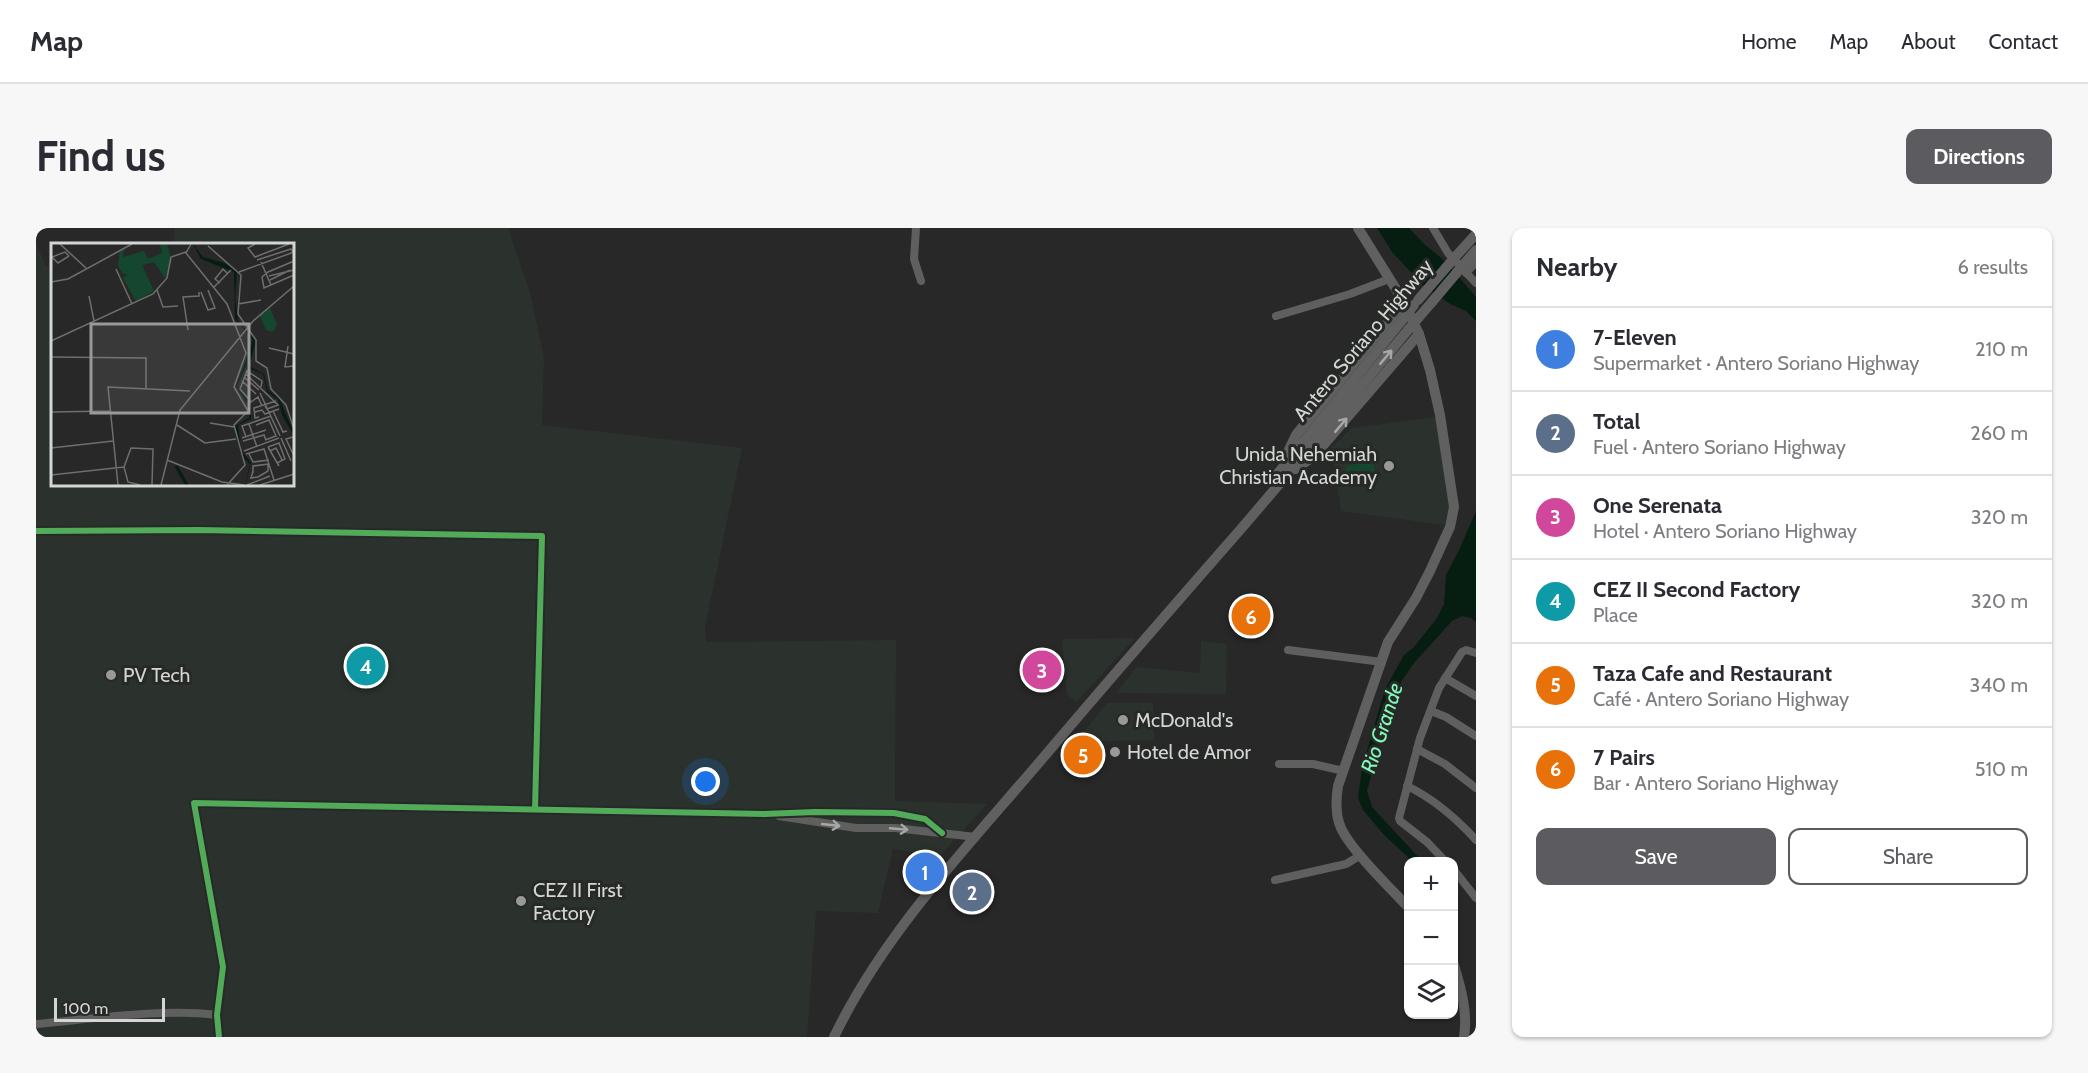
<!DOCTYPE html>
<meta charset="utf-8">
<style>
:root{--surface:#fff;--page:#f7f7f7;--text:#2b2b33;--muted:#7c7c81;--line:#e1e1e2;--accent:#5c5c60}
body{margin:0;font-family:Cabin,sans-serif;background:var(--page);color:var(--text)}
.controls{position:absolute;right:18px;bottom:18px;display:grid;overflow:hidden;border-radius:12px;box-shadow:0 2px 4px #0004}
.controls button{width:54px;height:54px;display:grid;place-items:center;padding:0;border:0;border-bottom:2px solid var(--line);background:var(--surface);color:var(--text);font:30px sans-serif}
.scale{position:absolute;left:18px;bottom:15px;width:111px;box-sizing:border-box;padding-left:6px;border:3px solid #d4d6d5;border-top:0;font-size:16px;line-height:21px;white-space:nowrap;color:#d4d6d5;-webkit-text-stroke:4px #272927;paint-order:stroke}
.you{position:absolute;left:670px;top:554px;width:21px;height:21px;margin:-15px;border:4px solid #fff;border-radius:50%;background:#1a73e8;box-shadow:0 0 0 9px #1a73e833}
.badge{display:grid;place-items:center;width:39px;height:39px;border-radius:50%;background:var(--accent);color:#fff;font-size:20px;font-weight:700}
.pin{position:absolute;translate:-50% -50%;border:3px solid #fff;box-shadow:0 2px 6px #0006}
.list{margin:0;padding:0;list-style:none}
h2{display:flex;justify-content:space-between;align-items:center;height:78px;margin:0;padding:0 24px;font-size:26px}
h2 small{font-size:20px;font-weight:400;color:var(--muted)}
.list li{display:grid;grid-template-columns:39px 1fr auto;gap:18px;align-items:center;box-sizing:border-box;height:84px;padding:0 24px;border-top:2px solid var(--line)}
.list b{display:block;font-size:22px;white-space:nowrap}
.list p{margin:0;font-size:20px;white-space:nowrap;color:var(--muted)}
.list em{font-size:20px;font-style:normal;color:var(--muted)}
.actions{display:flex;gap:12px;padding:18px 24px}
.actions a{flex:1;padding:14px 0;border:2px solid var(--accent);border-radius:12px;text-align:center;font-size:21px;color:var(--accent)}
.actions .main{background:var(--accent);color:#fff}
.icon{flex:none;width:33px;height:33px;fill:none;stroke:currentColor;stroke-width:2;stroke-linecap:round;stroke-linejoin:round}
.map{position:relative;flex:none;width:1440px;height:809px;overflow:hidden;border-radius:12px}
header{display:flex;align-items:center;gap:36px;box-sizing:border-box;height:84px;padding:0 30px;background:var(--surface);border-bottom:2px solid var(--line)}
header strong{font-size:28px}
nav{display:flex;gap:33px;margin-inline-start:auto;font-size:21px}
.intro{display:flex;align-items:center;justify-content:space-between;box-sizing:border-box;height:144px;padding:0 36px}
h1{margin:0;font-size:42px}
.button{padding:15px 27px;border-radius:12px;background:var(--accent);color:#fff;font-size:21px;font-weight:700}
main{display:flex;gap:36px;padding:0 36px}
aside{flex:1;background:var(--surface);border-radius:12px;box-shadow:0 2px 4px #0004}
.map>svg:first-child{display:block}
.built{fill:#2b322d}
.green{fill:#154730}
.water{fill:#051e11}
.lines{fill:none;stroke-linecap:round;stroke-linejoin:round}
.minor{stroke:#5f5f5f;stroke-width:8}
.major{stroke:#606060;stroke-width:10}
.major-bridge{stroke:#606060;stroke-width:10}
.cycleway-casing{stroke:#272927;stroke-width:10}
.cycleway{stroke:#51ab58;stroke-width:6}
.oneway{stroke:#a6a7a6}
.oneway2{stroke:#a5a6a6}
.poi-dot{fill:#989998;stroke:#272927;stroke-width:2}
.labels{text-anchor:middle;stroke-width:6;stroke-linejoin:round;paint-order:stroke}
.street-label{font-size:20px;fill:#d4d6d5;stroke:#272927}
.poi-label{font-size:20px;fill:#d4d6d5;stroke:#272927;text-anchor:start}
.water-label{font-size:21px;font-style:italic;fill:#82f8b9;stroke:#272927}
.inset-river{fill:none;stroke:#051e11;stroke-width:3}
.inset-road{fill:none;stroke:#6d6e6d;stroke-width:1.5}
.view{fill:#989998;fill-opacity:0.15;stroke:#989998;stroke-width:3}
.inset-edge{fill:none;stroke:#d4d6d5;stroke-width:3}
</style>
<header>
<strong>Map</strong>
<nav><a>Home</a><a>Map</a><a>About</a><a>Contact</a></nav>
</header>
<div class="intro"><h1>Find us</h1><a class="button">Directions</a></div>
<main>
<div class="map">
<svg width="1440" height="809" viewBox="0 0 1440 809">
<rect width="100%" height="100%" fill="#282828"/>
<g class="built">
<polygon points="139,0 472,0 494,65 508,129 506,197 706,220 669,400 670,414 860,412 859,573 951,576 904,628 857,621 842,685 780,683 771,809 0,809 0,15 10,38 16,37 16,256 256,256 256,16 137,16"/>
<polygon points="1400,189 1411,257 1413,282 1408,297 1305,283 1295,220 1316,200"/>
<polygon points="1099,410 1040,474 1031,466 1026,411"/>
<polygon points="1165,413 1191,416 1190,466 1080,465 1101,439 1164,445"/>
<polygon points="1071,475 1117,475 1118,512 1040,514"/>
</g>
<polygon class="green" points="1337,233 1340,251 1313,256 1309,238"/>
<g class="water">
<polygon points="1341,0 1373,0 1388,16 1410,34 1440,69 1440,93 1430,83 1414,76 1387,57 1356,24"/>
<polygon points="1440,283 1440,394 1435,390 1426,388 1416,393 1378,435 1365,454 1345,510 1331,563 1336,579 1386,633 1376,633 1348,607 1327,582 1322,570 1326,540 1349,461 1368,427 1377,420 1401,390 1408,376 1410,347 1424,320"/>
</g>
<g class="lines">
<g class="minor">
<polyline points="880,0 878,31 885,53"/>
<polyline points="1397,0 1412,25 1440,55"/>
<polyline points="1430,45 1440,34"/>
<polyline points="1240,88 1314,66 1353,51"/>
<polyline points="0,303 162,302 506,308 499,581"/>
<polyline points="1252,422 1346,434"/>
<polyline points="1409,450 1440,468"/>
<polyline points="1395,483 1410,489 1440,508"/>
<polyline points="1381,521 1409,536 1440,560"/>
<polyline points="1243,536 1277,536 1308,543"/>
<path d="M 1371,558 C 1398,571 1420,590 1440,612"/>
<polyline points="743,588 820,600 859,600 940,609"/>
<polyline points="1410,634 1391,614 1364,593 1363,590 1384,510 1403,460 1426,424 1430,422 1440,425"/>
<polyline points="1418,642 1440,670"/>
<polyline points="1239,652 1310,636 1325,627"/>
<path d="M 0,796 C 56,791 126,780 181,787"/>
<polyline points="183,809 181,787 187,739 158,575 728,586 779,584 858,585 889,591 906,605"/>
</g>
<g class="major">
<path d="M 1322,0 L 1368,74 L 1383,106 L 1394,142 L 1404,187 L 1418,279 L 1414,299 L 1394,343 L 1380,370 L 1352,414 L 1302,558 C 1300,571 1299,587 1305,600 C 1315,622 1354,660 1372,679"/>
<polyline points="1420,28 1440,6"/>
<polyline points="1428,36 1440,22"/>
<polyline points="1383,89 1396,74"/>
<polyline points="1251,226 1260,207 1368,74"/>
<polyline points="1259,241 1278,228 1383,106"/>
<polyline points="1239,249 1367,91"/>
<path d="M 1418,737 C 1425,761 1432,784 1428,809"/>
<path d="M 798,809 C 851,699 940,610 1018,517 C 1079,445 1141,374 1204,302 C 1261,236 1316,169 1372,102"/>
</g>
<g class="major-bridge">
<polyline points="1382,72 1420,28"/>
<polyline points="1396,74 1428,36"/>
<polyline points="1367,91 1378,77"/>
<polyline points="1372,102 1383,89"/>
</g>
<g class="cycleway-casing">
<g id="cycleway">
<polyline points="0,303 162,302 506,308 499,581"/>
<polyline points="183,809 181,787 187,739 158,575 728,586 779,584 858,585 889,591 906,605"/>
</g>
</g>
<use href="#cycleway" class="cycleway"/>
</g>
<defs><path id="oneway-shaft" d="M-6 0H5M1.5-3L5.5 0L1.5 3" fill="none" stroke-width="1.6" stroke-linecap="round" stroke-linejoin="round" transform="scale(1.5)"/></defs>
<g class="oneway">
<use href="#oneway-shaft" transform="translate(1350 129) rotate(-50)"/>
<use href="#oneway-shaft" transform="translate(1305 197) rotate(-50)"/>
</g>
<g class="oneway2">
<use href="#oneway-shaft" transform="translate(795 597) rotate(6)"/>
<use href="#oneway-shaft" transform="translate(863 601) rotate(5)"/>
</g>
<g class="poi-dot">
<circle cx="1353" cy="238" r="6"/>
<circle cx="75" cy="447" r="6"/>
<circle cx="1087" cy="492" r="6"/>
<circle cx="1079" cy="524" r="6"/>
<circle cx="485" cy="673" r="6"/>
</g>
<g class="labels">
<g class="street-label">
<text transform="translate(1327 112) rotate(-50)" y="7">Antero Soriano Highway</text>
</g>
<g class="poi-label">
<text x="1341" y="233" text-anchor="end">Unida Nehemiah<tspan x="1341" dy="23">Christian Academy</tspan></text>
<text x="87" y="454">PV Tech</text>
<text x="1099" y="499">McDonald's</text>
<text x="1091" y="531">Hotel de Amor</text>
<text x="497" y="669">CEZ II First<tspan x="497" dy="23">Factory</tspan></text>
</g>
<g class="water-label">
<text transform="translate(1346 500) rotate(-72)" y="7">Rio Grande</text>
</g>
</g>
<g transform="translate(15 15)">
<rect width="243" height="243" fill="#282828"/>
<path d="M 109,1 L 116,1 L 121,18 L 114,35 L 103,19 L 91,22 L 103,48 L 85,58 L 72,35 L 77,31 L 72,31 L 67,23 L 69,6 L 73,5 L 72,14 L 93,8 L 97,16 L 111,10 ZM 219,65 L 226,81 L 222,89 L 215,87 L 209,73 Z" fill="#154730"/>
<path d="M 142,1 L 152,14 L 173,20 L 186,28 L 184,55 L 187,78 L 205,98 L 198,123 L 213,131 L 217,148 L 228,155 L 243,190 L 243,193 L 231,172 L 227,156 L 216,149 L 212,131 L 195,124 L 186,143 L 197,156 L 200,165 L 200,176 L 187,182 L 190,207 L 200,220 L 194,242 L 199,221 L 191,213 L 184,183 L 198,175 L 199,164 L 185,143 L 202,97 L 184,76 L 183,29 L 150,16 Z" fill="#051e11"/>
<path class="inset-river" d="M 125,223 L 136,242"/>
<path class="inset-road" d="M 9,1 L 35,25M 140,1 L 135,10 L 176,61 L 195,110 L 183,144 L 197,168 L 183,182 L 194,222 L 176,242M 204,1 L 197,5 L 204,14 L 238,1M 157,3 L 190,32 L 187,71 L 205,97 L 205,118 L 216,125 L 220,146 L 235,162 L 243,186M 18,13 L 7,20 L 1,14 L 14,9 L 18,13M 206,17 L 240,6 L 242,9M 243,18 L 217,29 L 211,34 L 213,45 L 243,32M 210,19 L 220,42M 65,26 L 81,61M 188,29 L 243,9M 218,33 L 243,27M 219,37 L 239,27M 0,39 L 17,36 L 81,1M 169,40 L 164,36 L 172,26 L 176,30M 163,44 L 180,27M 106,47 L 112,64 L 127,63M 150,49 L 157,67 L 164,65 L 157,47M 38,53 L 43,78M 187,61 L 210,57M 202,78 L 243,43M 137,87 L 132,54 L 148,53 L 148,49M 0,98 L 102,51 L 116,35 L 120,14 L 135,9M 237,103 L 234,124 L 243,123M 218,105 L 243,111M 0,114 L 95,115 L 95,145M 195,131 L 227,162 L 216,166 L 214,163M 193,134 L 208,147M 191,138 L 205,151M 210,144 L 211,138 L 196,128 L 189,146 L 200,159 L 207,154 L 211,163M 209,150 L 229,193M 222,168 L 232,189 L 236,188M 0,169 L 60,168M 204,169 L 211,167 L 214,171 L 228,166M 208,174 L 204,175 L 203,165 L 225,158M 159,180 L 183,184M 198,181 L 206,204M 126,182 L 154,200 L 185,196M 205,182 L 218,177 L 225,193 L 214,197M 195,194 L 191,183 L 220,173M 242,194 L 235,196 L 243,213M 191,195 L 215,187M 230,195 L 240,218M 192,198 L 213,192 L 215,197M 217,204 L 228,200 L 234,216 L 226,220M 217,204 L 228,223M 0,205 L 62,198M 193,208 L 228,195M 219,208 L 225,205 L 231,217M 195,211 L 213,206 L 223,237M 198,211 L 202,219 L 218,217M 116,217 L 171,239 L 193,242M 202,228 L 200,235 L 207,234 L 217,228 L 217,221M 202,230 L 202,223 L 218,221M 0,232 L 73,224M 67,242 L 57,144 L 139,148M 89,242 L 77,239 L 73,224 L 80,205 L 102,206 L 101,242M 110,242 L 129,167 L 203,77M 196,242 L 219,233M 209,242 L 243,231"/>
<path class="view" d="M 40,81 L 198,81 L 198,170 L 40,170 Z"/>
<rect width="243" height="243" class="inset-edge"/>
</g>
</svg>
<div class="controls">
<button>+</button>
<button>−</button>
<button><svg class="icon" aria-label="layers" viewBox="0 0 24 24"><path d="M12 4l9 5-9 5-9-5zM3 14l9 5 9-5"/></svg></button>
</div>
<div class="scale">100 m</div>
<div class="you"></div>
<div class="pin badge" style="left:889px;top:644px;background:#3f7fe0">1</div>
<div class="pin badge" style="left:936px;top:664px;background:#5c6f8a">2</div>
<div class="pin badge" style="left:1006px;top:442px;background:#d1479c">3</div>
<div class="pin badge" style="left:330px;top:438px;background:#0f9aa8">4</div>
<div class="pin badge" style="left:1047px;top:527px;background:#e8710a">5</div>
<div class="pin badge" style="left:1215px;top:388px;background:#e8710a">6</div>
</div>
<aside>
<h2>Nearby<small>6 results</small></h2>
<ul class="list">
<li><span class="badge" style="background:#3f7fe0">1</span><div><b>7-Eleven</b><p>Supermarket · Antero Soriano Highway</p></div><em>210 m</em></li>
<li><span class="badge" style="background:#5c6f8a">2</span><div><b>Total</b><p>Fuel · Antero Soriano Highway</p></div><em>260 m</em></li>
<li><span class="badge" style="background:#d1479c">3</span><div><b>One Serenata</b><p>Hotel · Antero Soriano Highway</p></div><em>320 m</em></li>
<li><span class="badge" style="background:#0f9aa8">4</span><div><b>CEZ II Second Factory</b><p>Place</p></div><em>320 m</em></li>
<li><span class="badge" style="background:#e8710a">5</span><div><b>Taza Cafe and Restaurant</b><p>Café · Antero Soriano Highway</p></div><em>340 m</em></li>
<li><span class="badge" style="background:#e8710a">6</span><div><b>7 Pairs</b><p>Bar · Antero Soriano Highway</p></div><em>510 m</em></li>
</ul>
<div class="actions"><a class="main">Save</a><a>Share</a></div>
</aside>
</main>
